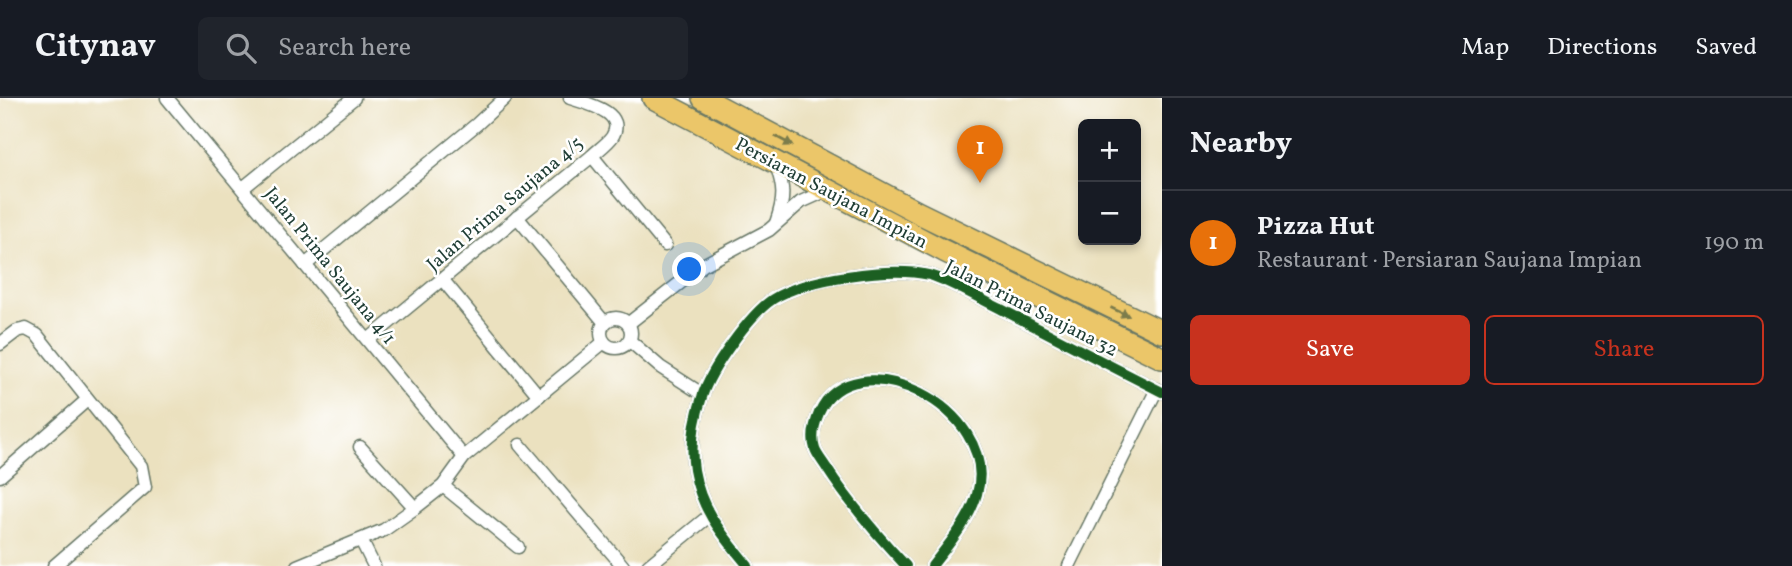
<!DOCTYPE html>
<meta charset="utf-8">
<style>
:root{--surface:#171b24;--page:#20242c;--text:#f1f3f6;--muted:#9ea1a6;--line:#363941;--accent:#c8321e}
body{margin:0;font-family:Vollkorn,serif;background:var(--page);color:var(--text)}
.controls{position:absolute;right:21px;top:21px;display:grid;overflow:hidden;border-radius:10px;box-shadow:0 4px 10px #0003}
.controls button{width:63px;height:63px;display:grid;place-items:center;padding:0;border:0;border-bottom:2px solid var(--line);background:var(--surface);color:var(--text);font:35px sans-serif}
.you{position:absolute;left:690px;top:172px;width:24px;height:24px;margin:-18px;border:5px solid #fff;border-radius:50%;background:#1a73e8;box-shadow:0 0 0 10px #1a73e833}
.badge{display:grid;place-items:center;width:46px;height:46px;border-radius:50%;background:var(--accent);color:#fff;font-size:23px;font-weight:700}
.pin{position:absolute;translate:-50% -58px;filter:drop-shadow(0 2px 4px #0008)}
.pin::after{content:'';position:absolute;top:37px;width:24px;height:21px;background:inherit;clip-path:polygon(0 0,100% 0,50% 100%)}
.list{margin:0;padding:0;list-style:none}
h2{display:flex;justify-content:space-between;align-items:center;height:91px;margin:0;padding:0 28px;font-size:30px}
h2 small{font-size:23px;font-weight:400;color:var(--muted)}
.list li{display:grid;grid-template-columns:46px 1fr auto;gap:21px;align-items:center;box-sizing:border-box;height:105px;padding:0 28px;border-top:2px solid var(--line)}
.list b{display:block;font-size:26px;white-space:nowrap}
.list p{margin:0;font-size:23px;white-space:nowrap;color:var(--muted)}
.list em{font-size:23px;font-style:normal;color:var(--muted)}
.actions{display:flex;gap:14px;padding:21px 28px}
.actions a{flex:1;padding:16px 0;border:2px solid var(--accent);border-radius:10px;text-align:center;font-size:24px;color:var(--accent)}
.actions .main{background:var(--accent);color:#fff}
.icon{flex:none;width:38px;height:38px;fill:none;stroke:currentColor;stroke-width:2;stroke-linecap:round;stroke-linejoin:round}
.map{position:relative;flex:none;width:1162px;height:468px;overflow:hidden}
header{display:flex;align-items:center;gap:42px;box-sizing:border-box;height:98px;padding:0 35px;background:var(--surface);border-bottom:2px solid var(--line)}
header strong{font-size:33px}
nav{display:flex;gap:38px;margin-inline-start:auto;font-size:24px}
.search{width:490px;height:63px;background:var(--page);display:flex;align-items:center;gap:18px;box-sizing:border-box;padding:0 24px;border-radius:10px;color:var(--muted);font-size:26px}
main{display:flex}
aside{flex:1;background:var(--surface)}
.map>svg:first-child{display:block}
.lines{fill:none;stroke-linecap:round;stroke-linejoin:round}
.minor-casing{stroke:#667665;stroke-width:15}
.trunk-casing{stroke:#667665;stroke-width:24}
.minor{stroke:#fff;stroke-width:12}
.trunk{stroke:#ebc669;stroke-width:21}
.cycleway-casing{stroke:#fff;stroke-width:15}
.cycleway{stroke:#1b5e20;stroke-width:10}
.oneway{fill:#7b7b4c}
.labels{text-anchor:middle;stroke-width:5;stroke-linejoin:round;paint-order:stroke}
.street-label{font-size:19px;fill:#1f3d34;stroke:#fff}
</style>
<header>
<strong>Citynav</strong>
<div class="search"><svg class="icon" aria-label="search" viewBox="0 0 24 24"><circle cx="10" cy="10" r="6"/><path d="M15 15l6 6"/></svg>Search here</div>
<nav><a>Map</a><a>Directions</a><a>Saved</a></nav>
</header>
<main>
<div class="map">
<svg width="1162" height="468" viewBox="0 0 1162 468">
<rect width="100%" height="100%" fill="#fff"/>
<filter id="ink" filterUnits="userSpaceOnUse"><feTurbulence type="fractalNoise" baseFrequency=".0143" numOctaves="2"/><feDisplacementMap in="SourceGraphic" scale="14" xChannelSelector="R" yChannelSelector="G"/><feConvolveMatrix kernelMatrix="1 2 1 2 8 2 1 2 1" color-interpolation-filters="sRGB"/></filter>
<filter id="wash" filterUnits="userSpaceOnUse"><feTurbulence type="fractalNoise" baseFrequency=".00686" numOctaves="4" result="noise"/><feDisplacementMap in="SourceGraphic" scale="28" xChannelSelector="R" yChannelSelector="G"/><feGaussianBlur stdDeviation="1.57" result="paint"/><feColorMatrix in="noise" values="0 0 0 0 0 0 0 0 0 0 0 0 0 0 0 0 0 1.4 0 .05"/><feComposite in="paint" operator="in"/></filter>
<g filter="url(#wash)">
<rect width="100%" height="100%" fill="#ebe1bf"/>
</g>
<g filter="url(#ink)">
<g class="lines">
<g class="minor-casing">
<g id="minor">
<polyline points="167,0 464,359"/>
<polyline points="592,58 665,147"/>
<polyline points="243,90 354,0"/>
<polyline points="517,119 605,225"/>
<path d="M 776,125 C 785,100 784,90 776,66"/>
<polyline points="305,167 477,26 505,0"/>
<polyline points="442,181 539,298"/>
<circle cx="616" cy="235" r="15"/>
<polyline points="629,225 703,167 769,132 801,104 821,95 831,94"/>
<path d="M 368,242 L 592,58 C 598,52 607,46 612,39 C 628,14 585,5 570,0"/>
<polyline points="630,243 660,269 702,296"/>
<polyline points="0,246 17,233 26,231 37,237 141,368 145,389 54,468"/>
<polyline points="520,347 623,468"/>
<polyline points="360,349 415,410"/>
<polyline points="0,378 87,302"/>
<polyline points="443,388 518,449"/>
<polyline points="361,442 374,468"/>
<polyline points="297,468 384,432 415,410 443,388 464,359 604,244"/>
<polyline points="648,468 709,418"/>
<path d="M 748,468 C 723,437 701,413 694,372 C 690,347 694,323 702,299 C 710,272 750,216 773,201 C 807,180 890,168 929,177 C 948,182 982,202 1001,211 C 1055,239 1108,267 1162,294"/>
<path d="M 906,468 C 877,437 849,405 826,369 C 823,364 817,357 815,351 C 811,339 814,327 819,315 C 853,238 1001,310 977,396 C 970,422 948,447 932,468"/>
<polyline points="1069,468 1157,291"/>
</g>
</g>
<g class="trunk-casing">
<g id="trunk">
<polyline points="653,0 944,153 1162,260"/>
<polyline points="703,0 919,115 1162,234"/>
</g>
</g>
<use href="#minor" class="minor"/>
<use href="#trunk" class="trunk"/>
<g class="cycleway-casing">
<g id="cycleway">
<path d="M 748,468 C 723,437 701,413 694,372 C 690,347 694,323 702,299 C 710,272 750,216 773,201 C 807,180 890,168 929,177 C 948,182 982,202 1001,211 C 1055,239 1108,267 1162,294"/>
<path d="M 906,468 C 877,437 849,405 826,369 C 823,364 817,357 815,351 C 811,339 814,327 819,315 C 853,238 1001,310 977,396 C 970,422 948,447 932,468"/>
</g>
</g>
<use href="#cycleway" class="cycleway"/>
</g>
<defs><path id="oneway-solid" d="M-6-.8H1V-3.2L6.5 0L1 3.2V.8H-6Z" transform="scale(1.75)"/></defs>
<g class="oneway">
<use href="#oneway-solid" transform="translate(784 43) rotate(28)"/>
<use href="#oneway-solid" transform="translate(1120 214) rotate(25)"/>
</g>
</g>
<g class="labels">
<g class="street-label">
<text transform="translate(832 94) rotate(28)" y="7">Persiaran Saujana Impian</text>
<text transform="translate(504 105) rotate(-40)" y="7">Jalan Prima Saujana 4/5</text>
<text transform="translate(331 167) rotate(51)" y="7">Jalan Prima Saujana 4/1</text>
<text transform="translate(1032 209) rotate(27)" y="7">Jalan Prima Saujana 32</text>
</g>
</g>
</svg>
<div class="controls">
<button>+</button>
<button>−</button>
</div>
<div class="you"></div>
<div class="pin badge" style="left:980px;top:85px;background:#e8710a">1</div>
</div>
<aside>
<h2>Nearby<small></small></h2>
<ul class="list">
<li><span class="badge" style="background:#e8710a">1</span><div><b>Pizza Hut</b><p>Restaurant · Persiaran Saujana Impian</p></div><em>190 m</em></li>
</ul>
<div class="actions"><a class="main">Save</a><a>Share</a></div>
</aside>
</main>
